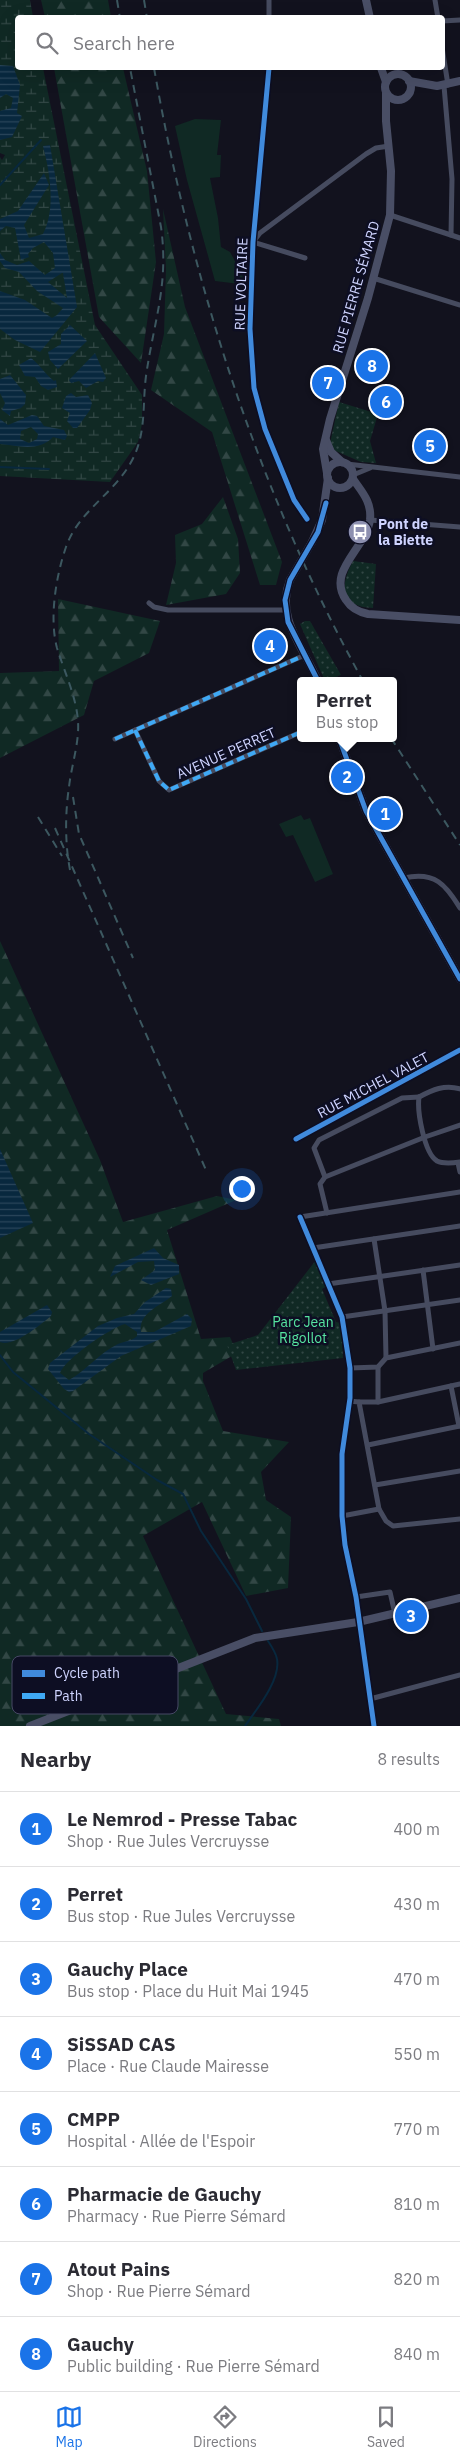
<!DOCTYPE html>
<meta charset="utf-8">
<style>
:root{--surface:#fff;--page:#f7f7f7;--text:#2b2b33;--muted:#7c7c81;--line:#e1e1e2;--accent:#1a73e8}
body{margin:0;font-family:"IBM Plex Sans",sans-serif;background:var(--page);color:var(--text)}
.you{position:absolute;left:241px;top:1188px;width:18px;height:18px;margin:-12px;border:4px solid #fff;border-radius:50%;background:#1a73e8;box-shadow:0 0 0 8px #1a73e833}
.badge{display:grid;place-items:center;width:32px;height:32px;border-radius:50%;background:var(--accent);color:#fff;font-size:16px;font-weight:700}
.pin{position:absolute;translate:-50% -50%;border:2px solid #fff;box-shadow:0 1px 5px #0006}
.popup{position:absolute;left:297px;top:677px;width:100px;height:65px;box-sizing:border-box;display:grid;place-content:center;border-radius:5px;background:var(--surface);filter:drop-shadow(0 1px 4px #0005);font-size:16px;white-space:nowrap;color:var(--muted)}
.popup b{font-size:19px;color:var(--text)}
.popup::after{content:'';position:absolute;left:50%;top:100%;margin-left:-10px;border:10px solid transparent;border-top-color:var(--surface)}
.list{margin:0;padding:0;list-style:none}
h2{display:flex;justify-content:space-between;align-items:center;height:65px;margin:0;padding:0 20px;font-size:21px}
h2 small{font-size:16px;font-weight:400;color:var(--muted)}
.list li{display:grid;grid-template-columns:32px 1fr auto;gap:15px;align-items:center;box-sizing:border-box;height:75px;padding:0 20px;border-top:1px solid var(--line)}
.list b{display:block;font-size:19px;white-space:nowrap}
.list p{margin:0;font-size:16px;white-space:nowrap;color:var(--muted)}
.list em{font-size:16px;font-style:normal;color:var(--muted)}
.icon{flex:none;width:28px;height:28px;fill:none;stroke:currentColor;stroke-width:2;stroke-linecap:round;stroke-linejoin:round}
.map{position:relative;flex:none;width:460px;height:1726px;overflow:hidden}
.search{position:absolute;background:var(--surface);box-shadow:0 5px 20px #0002;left:15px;right:15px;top:15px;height:55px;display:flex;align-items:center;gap:12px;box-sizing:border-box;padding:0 18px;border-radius:5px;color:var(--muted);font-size:19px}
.sheet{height:665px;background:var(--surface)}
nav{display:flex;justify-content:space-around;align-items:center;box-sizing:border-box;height:70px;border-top:1px solid var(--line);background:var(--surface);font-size:14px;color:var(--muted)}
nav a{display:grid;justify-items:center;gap:2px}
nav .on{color:var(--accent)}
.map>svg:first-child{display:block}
.grass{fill:#102924}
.forest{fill:url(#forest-firs)}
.wetland{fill:url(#wetland-marsh)}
.park{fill:url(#park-dots)}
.water{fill:url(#water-rules);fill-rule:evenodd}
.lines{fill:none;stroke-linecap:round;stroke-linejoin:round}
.stream{stroke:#08283e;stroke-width:2}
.street{stroke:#464b5f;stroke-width:5}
.secondary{stroke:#494e65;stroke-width:8}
.rail{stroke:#3c5860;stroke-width:2;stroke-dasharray:8 6;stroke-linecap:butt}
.secondary-bridge{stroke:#494e65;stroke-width:8}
.quiet{stroke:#3fa9f5;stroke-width:4;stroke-dasharray:8 4;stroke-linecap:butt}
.cycleway-casing{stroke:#0d0e23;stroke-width:8}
.cycleway{stroke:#408adc;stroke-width:5}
.labels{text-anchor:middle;stroke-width:5;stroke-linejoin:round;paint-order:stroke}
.street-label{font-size:14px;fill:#cfd4ff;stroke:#0d0e23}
.poi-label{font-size:14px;font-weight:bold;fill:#cfd4ff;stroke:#0d0e23;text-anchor:start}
.park-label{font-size:14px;fill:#56e4a0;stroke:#0d0e23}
.key{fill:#0d0e23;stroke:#474965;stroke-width:1}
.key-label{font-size:14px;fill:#cfd4ff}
</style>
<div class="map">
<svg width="460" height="1726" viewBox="0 0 460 1726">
<defs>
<pattern id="forest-firs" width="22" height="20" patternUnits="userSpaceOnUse" patternTransform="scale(1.25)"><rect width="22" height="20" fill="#102924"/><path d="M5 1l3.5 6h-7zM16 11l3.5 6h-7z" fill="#324745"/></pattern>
<pattern id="wetland-marsh" width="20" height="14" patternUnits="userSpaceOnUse" patternTransform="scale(1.25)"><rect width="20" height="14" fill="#102924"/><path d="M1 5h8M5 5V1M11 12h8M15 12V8" fill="none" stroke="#324745"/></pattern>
<pattern id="park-dots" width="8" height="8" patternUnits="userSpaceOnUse" patternTransform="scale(1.25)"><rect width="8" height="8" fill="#102924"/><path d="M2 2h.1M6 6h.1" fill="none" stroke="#324745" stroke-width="1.8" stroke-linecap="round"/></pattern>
<pattern id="water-rules" width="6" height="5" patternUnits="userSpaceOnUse" patternTransform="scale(1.25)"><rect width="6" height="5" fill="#08283e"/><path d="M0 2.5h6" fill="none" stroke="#2b465b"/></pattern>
</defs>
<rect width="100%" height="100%" fill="#12121e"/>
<g class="grass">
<polygon points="195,119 221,120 217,155 221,155 220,177 210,178 218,218 221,247 230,252 248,285 215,281 187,180 175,126"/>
<polygon points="301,815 304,820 310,818 333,874 315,882 293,835 286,837 279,824"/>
</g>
<g class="forest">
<polygon points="41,0 108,0 111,17 45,17"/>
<polygon points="54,68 123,68 147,171 156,262 141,363 99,317"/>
<polygon points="163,209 185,307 282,562 276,585 260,585 212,432 151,390 164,334 166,269"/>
<polygon points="223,497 238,539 240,573 226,594 166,605 176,563 175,535 202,524"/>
<polygon points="58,599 160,621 149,653 94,681 84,715 0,758 0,673 59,671"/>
<polygon points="0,941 100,1160 123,1222 217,1196 236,1200 167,1230 201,1339 230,1337 237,1353 203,1373 203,1381 223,1431 289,1442 261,1472 266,1500 291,1517 288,1588 246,1596 202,1502 143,1536 226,1714 279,1719 281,1726 0,1726"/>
</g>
<polygon class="wetland" points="0,0 30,0 33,17 18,18 18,68 43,68 95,325 142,395 142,424 138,442 110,482 0,476 0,157 2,160 5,155 0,153"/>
<g class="park">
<polygon points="339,402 378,414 370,441 376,463 361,462 329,448"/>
<path d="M 353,561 L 376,564 L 373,608 C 339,607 340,585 353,561 Z"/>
<polygon points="305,621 310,621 341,675 325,681 300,624"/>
<polygon points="316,1260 327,1286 322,1289 336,1322 341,1323 343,1358 236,1370 227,1345 258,1335"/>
</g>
<g class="water">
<polygon points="0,65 13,66 20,85 17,113 22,116 12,137 0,140 0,111 11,108 13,98 6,94 0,98"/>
<path d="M 50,145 L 77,307 L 40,352 L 15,340 L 0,329 L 0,291 L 25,300 L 52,318 L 57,315 L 63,308 L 37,291 L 19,272 L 5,268 L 0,261 L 0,253 L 5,260 L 17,265 L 29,261 L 45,275 L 55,268 L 53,253 L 44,242 L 33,248 L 28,254 L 29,257 L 21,260 L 15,228 L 6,226 L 0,231 L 0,219 L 18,211 L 44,173 L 49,185 L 24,225 L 29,238 L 43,234 C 56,209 50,173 43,146 ZM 62,273 L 63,273 L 67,298 L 48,282 Z"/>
<polygon points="70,325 87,341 58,369 50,360 48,352 61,344 61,334"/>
<polygon points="95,353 106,378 103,382 98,381 86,388 79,381 71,383 69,380"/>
<path d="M 31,358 C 40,365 45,374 54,381 L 56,380 L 57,387 L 48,390 L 41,386 L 35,377 L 25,376 L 19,365 Z"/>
<polygon points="10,375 26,395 25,404 21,408 11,411 10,416 2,410 5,403 0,393 0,379"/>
<polygon points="71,393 76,397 88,395 92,403 90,410 77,428 73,428 67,421 70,413 62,408 66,396"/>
<path d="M 32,415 L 37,416 L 44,426 L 64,430 L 67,436 L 65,440 L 53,437 C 39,452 19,446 0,444 L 0,419 L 8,425 ZM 31,427 L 38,434 L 37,439 L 29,443 L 20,439 L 21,431 Z"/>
<polygon points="0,1149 33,1223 0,1238"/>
<polygon points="154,1248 163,1258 179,1265 179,1274 151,1285 141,1280 155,1270 154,1261 138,1262 110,1277 115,1266"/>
<path d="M 166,1288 L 171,1289 L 172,1296 C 160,1306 138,1313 141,1332 L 154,1332 L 187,1314 L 192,1319 L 191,1326 L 121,1356 L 73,1391 L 69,1392 L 64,1389 L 48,1369 L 50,1363 L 98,1326 L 117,1318 L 134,1314 L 145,1302 ZM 125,1324 L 137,1332 L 137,1336 C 132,1341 125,1341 118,1344 C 99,1353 87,1370 69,1380 L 60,1373 C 65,1359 110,1328 125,1324 Z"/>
<path d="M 47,1305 L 52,1312 L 51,1316 C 41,1324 13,1348 0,1342 L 0,1332 Z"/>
</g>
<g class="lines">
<g class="stream">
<polyline points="0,185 41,140"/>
<polyline points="0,467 49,469"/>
<polyline points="0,1355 13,1372 89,1434 157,1480 183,1494 201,1531 246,1599 262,1631"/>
<path d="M 245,1726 C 256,1710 281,1680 277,1659 C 276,1653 272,1647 268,1641"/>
</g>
<g class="street">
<polyline points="269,0 269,18"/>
<polyline points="435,0 438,18"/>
<polyline points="442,21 460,20"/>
<polyline points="442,47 448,85"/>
<polyline points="269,68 253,242 250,329 254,388 265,429 294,500 307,519"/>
<polyline points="444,86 452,179 451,235"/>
<polyline points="390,215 460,238"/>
<polyline points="305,258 253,242 260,233 366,154 376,148 389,146"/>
<polyline points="373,278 460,305"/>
<polyline points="347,464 460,477"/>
<polyline points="353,475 370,468"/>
<polyline points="370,520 460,527"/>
<polyline points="149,603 154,607 168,610 285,610"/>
<polyline points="135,730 159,781 169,790 301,732"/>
<polyline points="115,739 305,655"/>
<path d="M 404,878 C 435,871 446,885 460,908"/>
<path d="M 419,1097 C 417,1111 424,1153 437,1161 C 443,1164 453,1163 460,1162"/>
<path d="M 419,1097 C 432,1090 445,1084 460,1089"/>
<polyline points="296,1139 460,1050"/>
<polyline points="458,1163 460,1172"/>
<polyline points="325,1177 314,1148 319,1140 402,1098 419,1097"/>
<polyline points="327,1213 320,1184 325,1177 425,1137 460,1125"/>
<polyline points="374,1239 385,1311 386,1358"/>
<polyline points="313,1248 460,1226"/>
<polyline points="423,1270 433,1349"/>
<polyline points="328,1284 460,1265"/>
<polyline points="342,1317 460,1300"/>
<polyline points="378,1367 378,1402"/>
<polyline points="350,1368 378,1367 386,1358 460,1343"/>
<polyline points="451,1386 459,1426"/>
<polyline points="349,1401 359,1402 379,1509 386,1521 393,1526 460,1519"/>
<polyline points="359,1402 378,1402 460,1384"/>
<polyline points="368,1445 460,1426"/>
<polyline points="375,1485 460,1471"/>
<polyline points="342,1516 379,1509"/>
<polyline points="356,1597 390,1592 395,1614"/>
<polyline points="370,1699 460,1675"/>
<polyline points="374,1726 356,1597 345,1545 342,1516 342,1454 350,1398 350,1368 342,1317 300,1217 460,1192"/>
</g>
<g class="secondary">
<polyline points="366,0 370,18"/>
<polyline points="381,68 386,82"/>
<circle cx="398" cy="87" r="13"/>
<polyline points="409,81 437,86 460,81"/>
<polyline points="326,440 331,452 342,462"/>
<circle cx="340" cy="475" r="13"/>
<polyline points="327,473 323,449 330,419 368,298 390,215 391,171 386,121 386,93"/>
<path d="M 353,479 C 362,492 372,502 370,520 C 366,548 326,571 346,600 C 351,608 358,612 368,614 L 460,620"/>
<polyline points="312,542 322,520 328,478"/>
<path d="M 290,580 C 275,618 304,648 318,681"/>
<polyline points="339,738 366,811 460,979"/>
<polyline points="30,1726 255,1638 358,1622 460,1598"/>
</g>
<g class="rail">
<polyline points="117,0 120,18"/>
<polyline points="144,0 147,18"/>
<path d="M 154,68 C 192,283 257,489 363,681"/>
<polyline points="391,738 460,845"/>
<polyline points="73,797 79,834 133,958"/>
<polyline points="38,817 62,856"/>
<polyline points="55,828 206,1170"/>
<path d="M 70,870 C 65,844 65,814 69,787 C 71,769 77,750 78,732 C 80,704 65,674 57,648 C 49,618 56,576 66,547 C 78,512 112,495 130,464 C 147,435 142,407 146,376 C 154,320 169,285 161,227 L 130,68"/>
</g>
<polyline class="secondary-bridge" points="290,580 312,542"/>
<g class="quiet">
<polyline points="135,730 159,781 169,790 301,732"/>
<polyline points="115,739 305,655"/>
</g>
<g class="cycleway-casing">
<g id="cycleway">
<polyline points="269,68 253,242 250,329 254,388 265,429 294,500 307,519"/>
<polyline points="318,681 288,622 285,600 290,580 318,532 326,503"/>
<polyline points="339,738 366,811 460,979"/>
<polyline points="296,1139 460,1050"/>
<polyline points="300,1217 342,1317 350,1368 350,1398 342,1454 342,1516 345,1545 356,1597 374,1726"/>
</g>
</g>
<use href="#cycleway" class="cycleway"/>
</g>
<defs>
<g id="bus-disc" transform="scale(1.25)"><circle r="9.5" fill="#8d90b0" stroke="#0d0e23"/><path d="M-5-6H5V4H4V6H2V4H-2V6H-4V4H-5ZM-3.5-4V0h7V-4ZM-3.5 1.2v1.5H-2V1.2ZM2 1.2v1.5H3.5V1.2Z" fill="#fff"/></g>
</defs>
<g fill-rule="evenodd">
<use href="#bus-disc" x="360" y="532"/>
</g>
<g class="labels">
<g class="street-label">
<text transform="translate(241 284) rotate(-88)" y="5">RUE VOLTAIRE</text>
<text transform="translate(356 287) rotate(-74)" y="5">RUE PIERRE SÉMARD</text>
<text transform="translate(226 753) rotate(-24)" y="5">AVENUE PERRET</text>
<text transform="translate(373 1085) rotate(-28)" y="5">RUE MICHEL VALET</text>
</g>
<g class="poi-label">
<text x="378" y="529">Pont de<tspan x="378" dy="16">la Biette</tspan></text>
</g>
<g class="park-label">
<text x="303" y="1327">Parc Jean<tspan x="303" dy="16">Rigollot</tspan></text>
</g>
</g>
<rect x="12" y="1656" width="166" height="58" rx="8" class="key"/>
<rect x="22" y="1670" width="23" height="7" fill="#408adc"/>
<rect x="22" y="1693" width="23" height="6" fill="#3fa9f5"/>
<g class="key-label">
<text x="54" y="1678">Cycle path</text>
<text x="54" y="1701">Path</text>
</g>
</svg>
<div class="you"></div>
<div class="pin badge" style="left:385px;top:814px">1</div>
<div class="pin badge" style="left:347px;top:777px">2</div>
<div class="popup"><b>Perret</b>Bus stop</div>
<div class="pin badge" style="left:411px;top:1616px">3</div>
<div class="pin badge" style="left:270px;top:646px">4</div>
<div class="pin badge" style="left:430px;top:446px">5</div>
<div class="pin badge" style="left:386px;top:402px">6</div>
<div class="pin badge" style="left:328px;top:383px">7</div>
<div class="pin badge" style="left:372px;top:366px">8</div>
<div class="search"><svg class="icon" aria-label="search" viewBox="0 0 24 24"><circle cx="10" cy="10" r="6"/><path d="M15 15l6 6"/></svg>Search here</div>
</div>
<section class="sheet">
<h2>Nearby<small>8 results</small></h2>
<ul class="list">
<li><span class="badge">1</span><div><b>Le Nemrod - Presse Tabac</b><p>Shop · Rue Jules Vercruysse</p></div><em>400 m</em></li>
<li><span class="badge">2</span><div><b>Perret</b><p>Bus stop · Rue Jules Vercruysse</p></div><em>430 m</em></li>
<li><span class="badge">3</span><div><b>Gauchy Place</b><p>Bus stop · Place du Huit Mai 1945</p></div><em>470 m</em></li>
<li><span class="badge">4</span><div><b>SiSSAD CAS</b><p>Place · Rue Claude Mairesse</p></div><em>550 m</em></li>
<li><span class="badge">5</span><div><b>CMPP</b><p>Hospital · Allée de l'Espoir</p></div><em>770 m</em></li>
<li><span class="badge">6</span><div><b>Pharmacie de Gauchy</b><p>Pharmacy · Rue Pierre Sémard</p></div><em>810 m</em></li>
<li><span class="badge">7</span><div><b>Atout Pains</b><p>Shop · Rue Pierre Sémard</p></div><em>820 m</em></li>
<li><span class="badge">8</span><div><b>Gauchy</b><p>Public building · Rue Pierre Sémard</p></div><em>840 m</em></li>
</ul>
</section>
<nav>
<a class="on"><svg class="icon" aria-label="map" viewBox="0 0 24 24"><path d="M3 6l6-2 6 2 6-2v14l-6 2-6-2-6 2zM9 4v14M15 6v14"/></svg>Map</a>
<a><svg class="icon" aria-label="directions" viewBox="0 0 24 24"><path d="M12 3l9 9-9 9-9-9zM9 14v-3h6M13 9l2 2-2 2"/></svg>Directions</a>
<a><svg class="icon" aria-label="saved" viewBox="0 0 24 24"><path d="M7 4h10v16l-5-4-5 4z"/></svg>Saved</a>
</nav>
